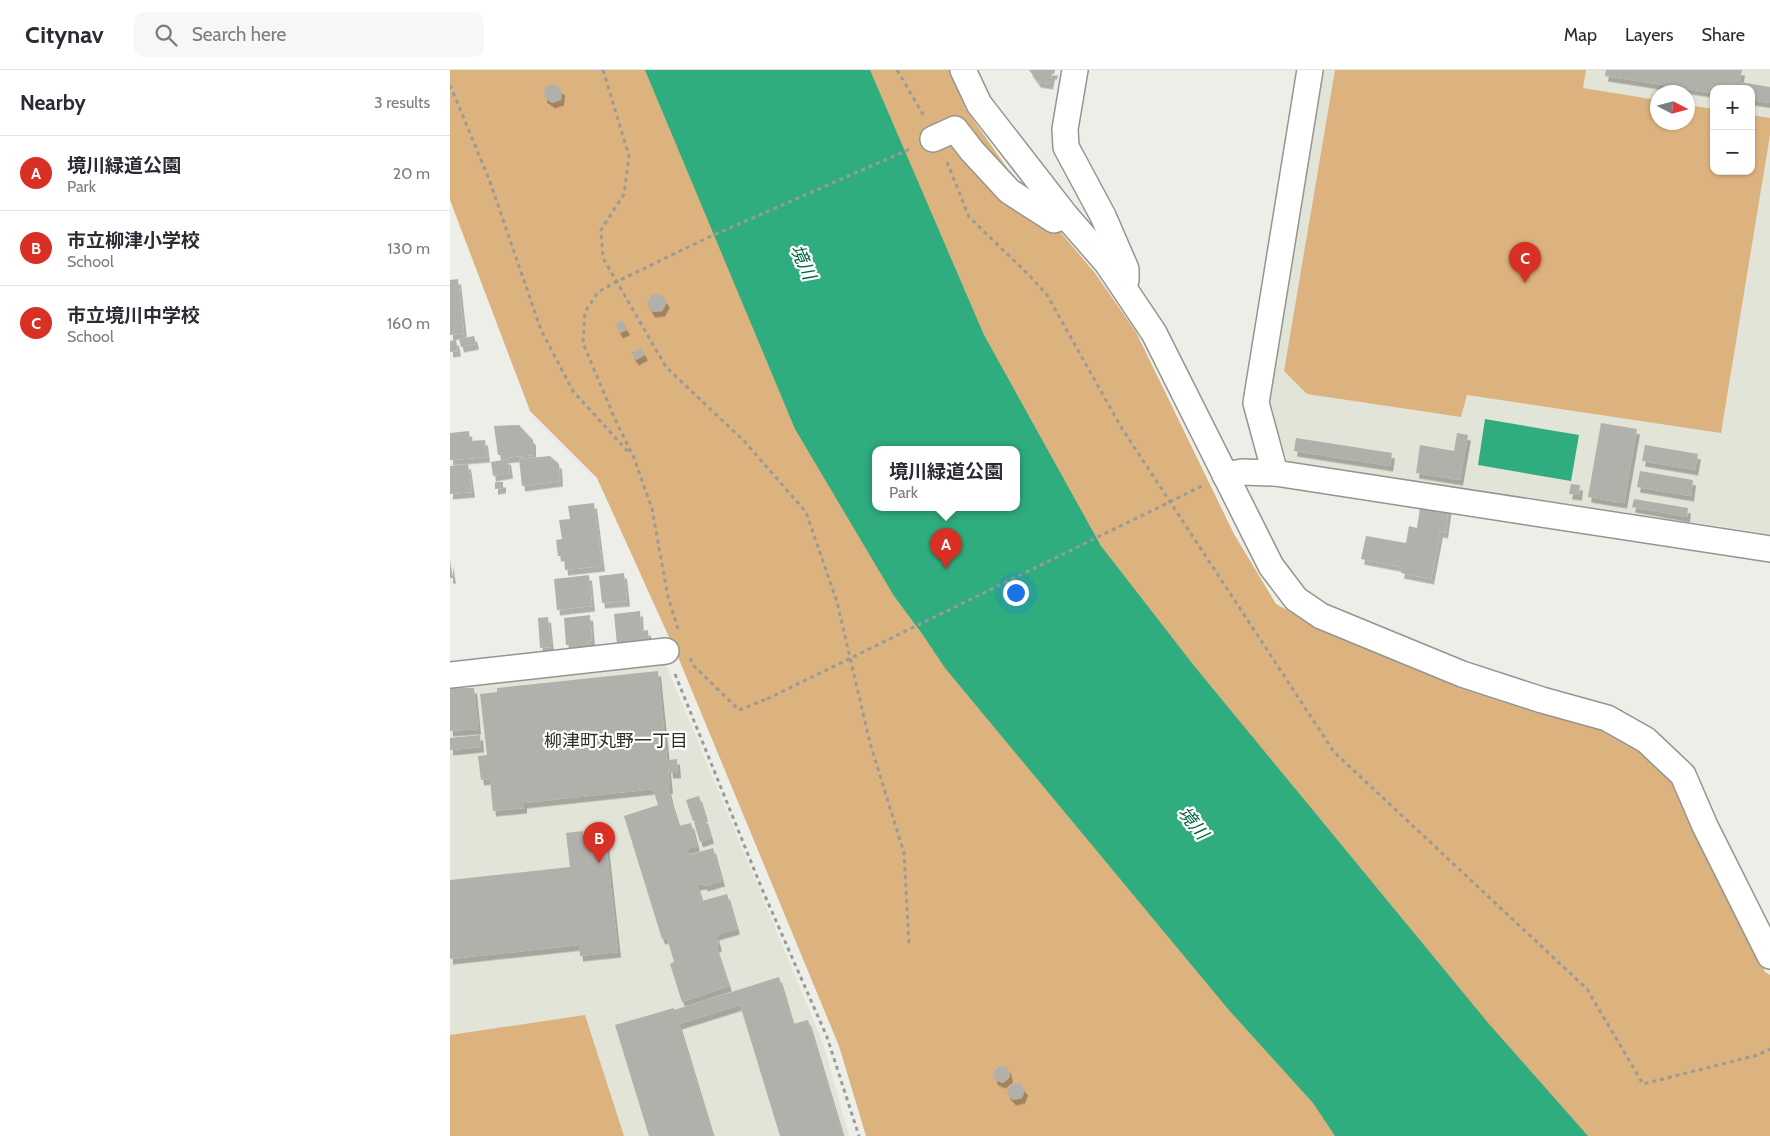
<!DOCTYPE html>
<meta charset="utf-8">
<style>
:root{--surface:#fff;--page:#f7f7f7;--text:#2b2b33;--muted:#7c7c81;--line:#e1e1e2;--accent:#d93025}
body{margin:0;font-family:Cabin,"Noto Sans JP",sans-serif;background:var(--page);color:var(--text)}
.controls{position:absolute;right:15px;top:15px;display:grid;overflow:hidden;border-radius:10px;box-shadow:0 1px 4px #0004}
.controls button{width:45px;height:45px;display:grid;place-items:center;padding:0;border:0;border-bottom:1px solid var(--line);background:var(--surface);color:var(--text);font:25px sans-serif}
.compass{position:absolute;left:1200px;top:15px;width:45px;height:45px;border-radius:50%;background:var(--surface);box-shadow:0 1px 4px #0004;rotate:96deg}
.you{position:absolute;left:565px;top:522px;width:18px;height:18px;margin:-12px;border:4px solid #fff;border-radius:50%;background:#1a73e8;box-shadow:0 0 0 8px #1a73e833}
.badge{display:grid;place-items:center;width:32px;height:32px;border-radius:50%;background:var(--accent);color:#fff;font-size:16px;font-weight:700}
.pin{position:absolute;translate:-50% -41px;filter:drop-shadow(0 1px 2px #0008)}
.pin::after{content:'';position:absolute;top:26px;width:18px;height:15px;background:inherit;clip-path:polygon(0 0,100% 0,50% 100%)}
.popup{position:absolute;left:422px;top:376px;width:148px;height:65px;box-sizing:border-box;display:grid;place-content:center;border-radius:10px;background:var(--surface);filter:drop-shadow(0 1px 4px #0005);font-size:16px;white-space:nowrap;color:var(--muted)}
.popup b{font-size:19px;color:var(--text)}
.popup::after{content:'';position:absolute;left:50%;top:100%;margin-left:-10px;border:10px solid transparent;border-top-color:var(--surface)}
.list{margin:0;padding:0;list-style:none}
h2{display:flex;justify-content:space-between;align-items:center;height:65px;margin:0;padding:0 20px;font-size:21px}
h2 small{font-size:16px;font-weight:400;color:var(--muted)}
.list li{display:grid;grid-template-columns:32px 1fr auto;gap:15px;align-items:center;box-sizing:border-box;height:75px;padding:0 20px;border-top:1px solid var(--line)}
.list b{display:block;font-size:19px;white-space:nowrap}
.list p{margin:0;font-size:16px;white-space:nowrap;color:var(--muted)}
.list em{font-size:16px;font-style:normal;color:var(--muted)}
.icon{flex:none;width:28px;height:28px;fill:none;stroke:currentColor;stroke-width:2;stroke-linecap:round;stroke-linejoin:round}
.map{position:relative;flex:none;width:1320px;height:1066px;overflow:hidden}
header{display:flex;align-items:center;gap:30px;box-sizing:border-box;height:70px;padding:0 25px;background:var(--surface);border-bottom:1px solid var(--line)}
header strong{font-size:24px}
nav{display:flex;gap:28px;margin-inline-start:auto;font-size:18px}
.search{width:350px;height:45px;background:var(--page);display:flex;align-items:center;gap:12px;box-sizing:border-box;padding:0 18px;border-radius:10px;color:var(--muted);font-size:19px}
main{display:flex}
aside{flex:1;background:var(--surface)}
.map>svg:first-child{display:block}
.built{fill:#e1e4d7;fill-rule:evenodd}
.green{fill:#dcb37f;fill-rule:evenodd}
.water{fill:#30ad7f;fill-rule:evenodd}
.building{fill:#b2b0ab;filter:url(#shadow)}
.lines{fill:none;stroke-linecap:round;stroke-linejoin:round}
.minor-casing{stroke:#949590;stroke-width:28}
.path{stroke:#9a9b96;stroke-width:3;stroke-dasharray:4 4;stroke-linecap:butt}
.minor{stroke:#fff;stroke-width:25}
.path-bridge{stroke:#9a9b96;stroke-width:3;stroke-dasharray:4 4;stroke-linecap:butt}
.labels{text-anchor:middle;stroke-width:4.5;stroke-linejoin:round;paint-order:stroke}
.water-label{font-size:18px;font-style:italic;fill:#006345;stroke:#fffffe}
.neighbourhood-label{font-size:18px;fill:#2d2e2b;stroke:#fffffe}
</style>
<header>
<strong>Citynav</strong>
<div class="search"><svg class="icon" aria-label="search" viewBox="0 0 24 24"><circle cx="10" cy="10" r="6"/><path d="M15 15l6 6"/></svg>Search here</div>
<nav><a>Map</a><a>Layers</a><a>Share</a></nav>
</header>
<main>
<aside>
<h2>Nearby<small>3 results</small></h2>
<ul class="list">
<li><span class="badge">A</span><div><b>境川緑道公園</b><p>Park</p></div><em>20 m</em></li>
<li><span class="badge">B</span><div><b>市立柳津小学校</b><p>School</p></div><em>130 m</em></li>
<li><span class="badge">C</span><div><b>市立境川中学校</b><p>School</p></div><em>160 m</em></li>
</ul>
</aside>
<div class="map">
<svg width="1320" height="1066" viewBox="0 0 1320 1066">
<defs>
<filter id="shadow"><feDropShadow dx="3" dy="5.5" stdDeviation="0" flood-color="#0004"/></filter>
</defs>
<rect width="100%" height="100%" fill="#edeee8"/>
<g class="built">
<path d="M 865,0 L 1320,0 L 1320,464 L 838,391 L 812,326 ZM 1264,19 L 1301,19 L 1301,101 L 1264,101 ZM 1208,22 L 1238,22 L 1238,52 L 1208,52 Z"/>
<polygon points="214,590 373,973 399,1066 0,1066 0,613"/>
</g>
<g class="green">
<path d="M 0,0 L 500,0 L 515,38 L 562,105 L 645,203 L 686,262 L 784,464 L 826,534 L 865,555 L 1155,657 L 1191,677 L 1224,711 L 1315,902 L 1320,905 L 1320,1066 L 416,1066 L 389,976 L 228,587 L 147,408 L 80,341 L 0,130 ZM 426,380 L 566,380 L 566,438 L 426,438 Z"/>
<polygon points="885,0 1136,0 1133,18 1207,30 1208,52 1238,52 1238,35 1264,39 1264,101 1301,101 1301,45 1320,48 1320,65 1271,363 1017,325 1011,347 857,324 834,301"/>
<polygon points="135,945 174,1066 0,1066 0,965"/>
</g>
<g class="water">
<path d="M 195,0 L 420,0 L 534,265 L 651,476 L 745,597 L 1039,954 L 1138,1066 L 885,1066 L 863,1033 L 778,939 L 495,598 L 473,565 L 444,526 L 345,359 ZM 566,380 L 566,438 L 426,438 L 426,380 Z"/>
<polygon points="1035,349 1129,365 1121,411 1028,395"/>
</g>
<g class="building">
<polygon points="579,0 605,0 604,4 602,4 600,14 588,12"/>
<polygon points="1156,0 1292,0 1290,12 1320,17 1320,33 1301,30 1301,19 1264,19 1264,23 1155,6"/>
<polygon points="104,14 112,20 111,30 102,33 94,27 95,17"/>
<polygon points="8,209 14,263 0,265 0,210"/>
<polygon points="211,224 217,232 212,241 202,242 197,234 201,225"/>
<polygon points="172,250 177,260 170,263 165,254"/>
<polygon points="24,266 26,274 11,277 9,269"/>
<polygon points="6,270 8,281 0,282 0,271"/>
<polygon points="191,278 195,285 186,290 181,283"/>
<polygon points="1151,353 1187,359 1174,433 1138,427"/>
<polygon points="69,355 83,370 83,385 53,388 53,385 48,385 44,356"/>
<polygon points="19,361 20,371 35,370 37,387 0,390 0,363"/>
<polygon points="1007,363 1018,365 1010,410 966,403 970,375 1004,381"/>
<polygon points="846,368 942,383 940,396 844,381"/>
<polygon points="1195,375 1248,384 1245,400 1192,391"/>
<polygon points="100,386 109,394 110,411 72,416 69,389"/>
<polygon points="58,389 60,403 43,406 41,392"/>
<polygon points="18,394 22,422 0,424 0,396"/>
<polygon points="1190,401 1243,410 1241,426 1187,417"/>
<polygon points="45,412 53,412 53,418 45,419"/>
<polygon points="1121,414 1130,415 1129,425 1119,424"/>
<polygon points="1184,429 1238,438 1237,447 1182,437"/>
<polygon points="971,431 999,435 995,463 990,462 981,509 951,503 952,497 911,489 916,466 956,473 959,456 967,458"/>
<polygon points="144,433 152,496 115,500 114,486 108,486 106,470 112,469 109,450 120,449 118,436"/>
<polygon points="0,491 3,508 0,508"/>
<polygon points="174,503 177,531 152,533 149,506"/>
<polygon points="139,505 142,536 107,540 104,509"/>
<polygon points="190,541 191,561 198,560 199,572 167,575 164,544"/>
<polygon points="140,545 142,570 138,571 139,578 123,579 122,575 116,575 114,548"/>
<polygon points="98,547 101,577 90,578 88,548"/>
<polygon points="208,601 220,718 218,718 221,731 229,756 241,753 247,776 237,779 239,785 263,778 272,811 255,816 254,814 247,815 252,831 277,824 287,859 266,865 269,876 266,877 279,916 232,932 220,894 224,892 217,868 212,869 174,746 208,735 203,719 74,733 74,738 43,741 40,709 31,710 28,686 37,685 30,624 47,622 47,618"/>
<polygon points="0,618 24,618 28,659 0,661"/>
<polygon points="30,665 31,677 0,680 0,668"/>
<polygon points="227,689 228,703 220,703 219,690"/>
<polygon points="249,726 255,746 243,751 236,730"/>
<polygon points="255,748 261,768 250,772 244,752"/>
<polygon points="133,761 134,774 156,772 168,882 130,886 129,875 0,889 0,810 120,797 116,763"/>
<polygon points="329,907 343,954 358,950 393,1066 330,1066 290,935 229,954 263,1066 199,1066 165,955 224,938 224,940"/>
<polygon points="550,996 558,998 560,1007 553,1013 545,1010 543,1002"/>
<polygon points="569,1013 575,1020 572,1028 563,1030 557,1023 560,1015"/>
</g>
<g class="lines">
<g class="minor-casing">
<g id="minor">
<polyline points="513,0 529,34 616,146 657,193 704,263 821,496 846,529 871,546 1012,604 1092,630 1157,648 1196,670 1233,705 1255,756 1320,886"/>
<polyline points="625,0 615,59 616,77 653,146 676,199 676,210"/>
<polyline points="483,69 505,59 522,81 559,121 604,150 616,146"/>
<polyline points="825,403 806,333 860,0"/>
<polyline points="775,405 792,402 825,403 1320,479"/>
<polyline points="0,605 216,581"/>
</g>
</g>
<g class="path">
<polyline points="153,0 179,86 174,124 151,160 153,188 216,297 295,372 356,442 387,532 420,673 454,783 459,875"/>
<polyline points="447,0 474,46"/>
<polyline points="0,15 39,109 91,260 123,321 180,384"/>
<polyline points="497,92 519,147 580,206 597,225 671,357 884,682 1137,919 1193,1014 1308,985 1320,979"/>
<polyline points="748,418 754,415"/>
<polyline points="228,559 218,527 202,439 184,388 164,347 133,273 135,242 148,222 166,212 257,168 460,79"/>
<polyline points="240,588 244,596 289,640 317,629"/>
<polyline points="225,604 312,819 377,967 409,1066"/>
</g>
<use href="#minor" class="minor"/>
<polyline class="path-bridge" points="317,629 748,418"/>
</g>
<g class="labels">
<g class="water-label">
<text transform="translate(353 192) rotate(66)" y="6">境川</text>
<text transform="translate(743 753) rotate(51)" y="6">境川</text>
</g>
<g class="neighbourhood-label">
<text x="166" y="677">柳津町丸野一丁目</text>
</g>
</g>
</svg>
<div class="controls">
<button>+</button>
<button>−</button>
</div>
<svg class="compass" viewBox="-18 -18 36 36"><path d="M0-13l5 13h-10z" fill="#e53935"/><path d="M0 13l5-13h-10z" fill="#7c7c81"/></svg>
<div class="you"></div>
<div class="pin badge" style="left:496px;top:499px">A</div>
<div class="popup"><b>境川緑道公園</b>Park</div>
<div class="pin badge" style="left:149px;top:793px">B</div>
<div class="pin badge" style="left:1075px;top:213px">C</div>
</div>
</main>
